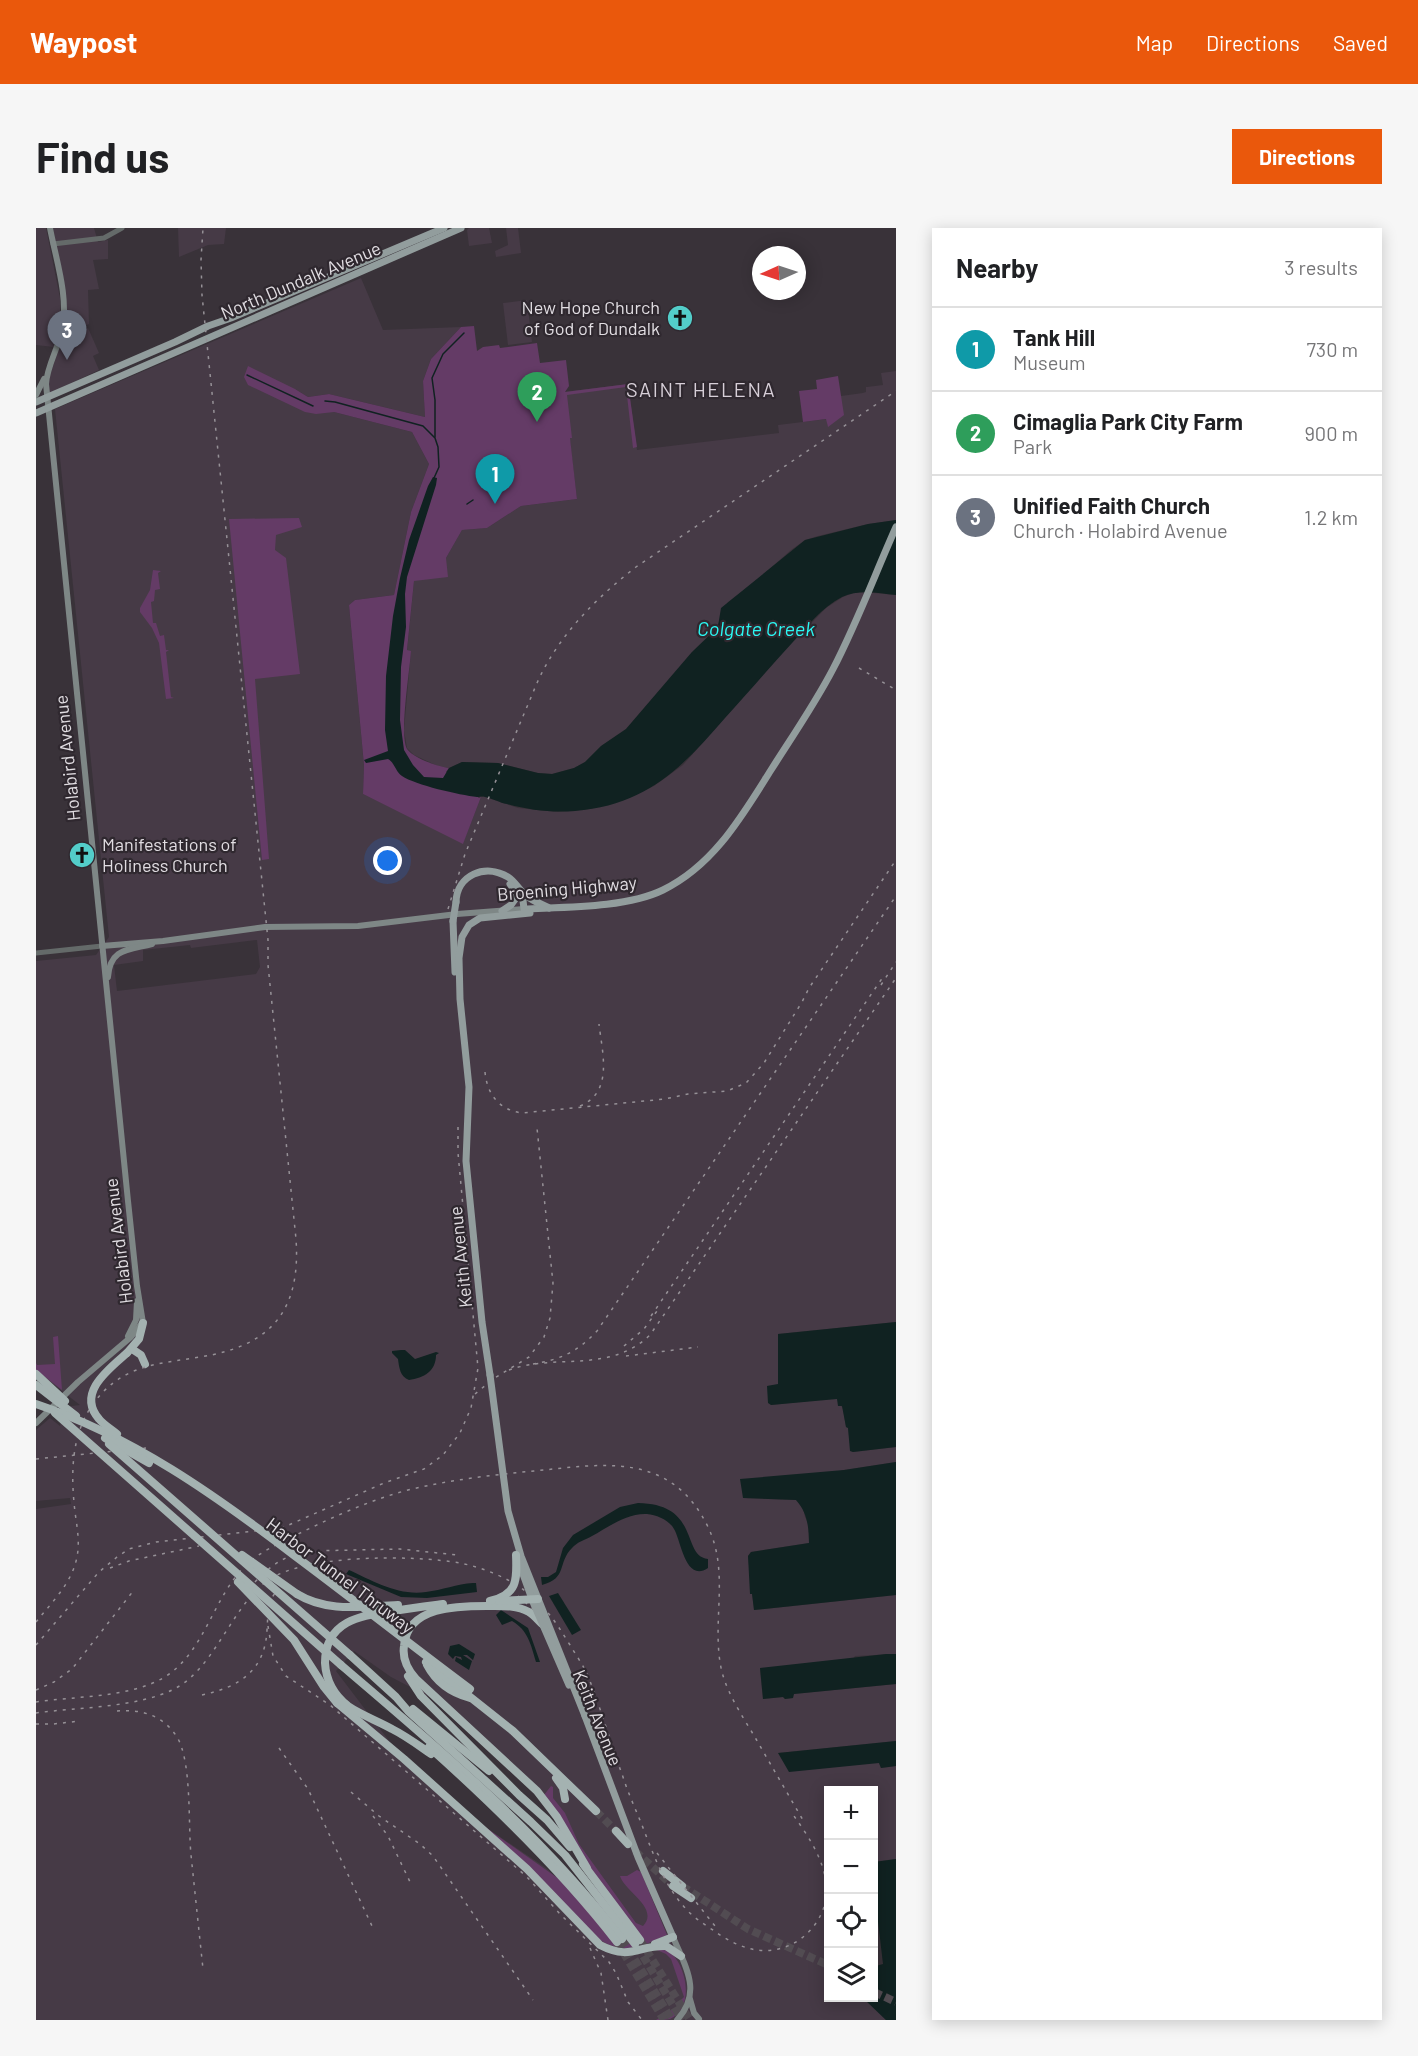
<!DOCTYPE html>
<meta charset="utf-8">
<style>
:root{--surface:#fff;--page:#f6f6f6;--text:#202124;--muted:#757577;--line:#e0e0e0;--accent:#ea580c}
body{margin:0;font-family:Barlow,sans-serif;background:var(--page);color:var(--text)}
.controls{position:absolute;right:18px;bottom:18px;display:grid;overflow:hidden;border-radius:0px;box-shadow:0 3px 15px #0003}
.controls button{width:54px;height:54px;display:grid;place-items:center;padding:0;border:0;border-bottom:2px solid var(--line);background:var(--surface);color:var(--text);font:30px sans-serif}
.compass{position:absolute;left:716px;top:18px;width:54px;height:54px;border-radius:50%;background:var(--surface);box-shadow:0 3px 15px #0003;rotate:267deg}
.you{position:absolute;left:352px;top:633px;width:21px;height:21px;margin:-15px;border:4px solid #fff;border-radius:50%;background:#1a73e8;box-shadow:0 0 0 9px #1a73e833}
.badge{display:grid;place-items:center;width:39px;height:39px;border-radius:50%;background:var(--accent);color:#fff;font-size:20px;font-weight:700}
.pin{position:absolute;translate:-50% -50px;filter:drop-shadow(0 2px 3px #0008)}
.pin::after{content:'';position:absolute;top:32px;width:21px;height:18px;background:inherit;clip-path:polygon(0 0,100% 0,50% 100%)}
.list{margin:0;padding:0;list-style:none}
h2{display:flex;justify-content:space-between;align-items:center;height:78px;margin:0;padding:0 24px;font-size:26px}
h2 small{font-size:20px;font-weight:400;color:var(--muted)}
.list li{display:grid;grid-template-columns:39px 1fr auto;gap:18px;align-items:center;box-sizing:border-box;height:84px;padding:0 24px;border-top:2px solid var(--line)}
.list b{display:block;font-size:22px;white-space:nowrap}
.list p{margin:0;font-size:20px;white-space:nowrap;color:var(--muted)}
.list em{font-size:20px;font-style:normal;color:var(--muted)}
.icon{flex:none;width:33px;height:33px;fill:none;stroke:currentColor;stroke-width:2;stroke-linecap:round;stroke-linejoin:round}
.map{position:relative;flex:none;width:860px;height:1792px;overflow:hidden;border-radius:0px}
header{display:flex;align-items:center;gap:36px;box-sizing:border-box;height:84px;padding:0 30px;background:var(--accent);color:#fff}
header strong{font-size:28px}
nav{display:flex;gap:33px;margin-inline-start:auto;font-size:21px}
.intro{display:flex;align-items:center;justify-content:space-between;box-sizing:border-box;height:144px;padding:0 36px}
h1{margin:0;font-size:42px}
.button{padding:15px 27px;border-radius:0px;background:var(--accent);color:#fff;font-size:21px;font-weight:700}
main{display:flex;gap:36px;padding:0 36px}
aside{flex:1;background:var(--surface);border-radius:0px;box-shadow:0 3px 15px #0003}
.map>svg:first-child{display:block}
.built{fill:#463a46;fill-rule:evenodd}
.green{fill:#643b66}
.water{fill:#102221}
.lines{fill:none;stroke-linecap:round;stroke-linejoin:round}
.stream{stroke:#102221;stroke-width:1.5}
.motorway-tunnel{stroke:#524c52;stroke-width:8;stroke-dasharray:8 4;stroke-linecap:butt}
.tertiary{stroke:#646a69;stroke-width:5}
.secondary{stroke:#7e8786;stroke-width:6}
.primary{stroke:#929d9d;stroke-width:7}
.motorway{stroke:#a4b2b1;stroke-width:8}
.rail{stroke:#969197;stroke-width:1.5;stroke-dasharray:3 6;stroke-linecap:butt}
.primary-bridge{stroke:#929d9d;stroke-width:7}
.motorway-bridge{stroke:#a4b2b1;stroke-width:8}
.labels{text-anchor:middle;stroke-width:4.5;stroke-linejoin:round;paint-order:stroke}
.street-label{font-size:18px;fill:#e1dde2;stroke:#2f282f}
.poi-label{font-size:18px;fill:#e1dde2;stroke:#2f282f;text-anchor:end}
.neighbourhood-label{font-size:20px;letter-spacing:1.5px;fill:#d7cfd8;stroke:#2f282f}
.water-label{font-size:20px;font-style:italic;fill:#2af8f3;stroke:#2f282f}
</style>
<header>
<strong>Waypost</strong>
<nav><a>Map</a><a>Directions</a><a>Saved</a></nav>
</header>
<div class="intro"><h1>Find us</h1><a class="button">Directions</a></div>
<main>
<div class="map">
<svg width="860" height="1792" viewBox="0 0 860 1792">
<rect width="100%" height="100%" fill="#393239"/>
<g class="built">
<polygon points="0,0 10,0 24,70 24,96 18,119 0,117"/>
<polygon points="17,0 58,0 62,14 72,12 72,31 57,32 63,61 52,62 53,96 29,106 31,77 29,59"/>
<polygon points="142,0 190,0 188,16 172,17 143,29"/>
<polygon points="433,0 453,0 456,15 433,18 431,2"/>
<polygon points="470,0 482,0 485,25 460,29 459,23 472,17"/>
<path d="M 325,50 L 347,102 L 425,99 L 395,131 L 387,153 L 389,189 L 293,166 L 272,169 L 259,161 L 290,184 L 298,184 L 376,204 L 393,236 L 375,284 L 358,367 L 319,372 L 313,377 L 328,537 L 327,566 L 427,615 L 445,569 L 449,569 L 482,580 L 522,584 L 553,581 L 588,572 L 618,558 L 647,537 L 748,423 L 790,380 L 807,369 L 817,365 L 827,364 L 860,367 L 860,1094 L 742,1106 L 742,1157 L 732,1158 L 735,1177 L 801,1170 L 807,1181 L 810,1199 L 812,1200 L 815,1223 L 817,1224 L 860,1219 L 860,1234 L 808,1242 L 709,1270 L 760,1272 L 767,1280 L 769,1289 L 772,1295 L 773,1315 L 715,1324 L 712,1328 L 718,1382 L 860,1367 L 860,1426 L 819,1428 L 817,1431 L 724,1441 L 727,1471 L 747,1469 L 749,1471 L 757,1470 L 757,1466 L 860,1456 L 860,1513 L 742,1525 L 843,1535 L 845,1540 L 860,1538 L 860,1631 L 838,1634 L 838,1562 L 792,1562 L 792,1770 L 827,1770 L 850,1792 L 0,1792 L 0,1281 L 35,1276 L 34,1270 L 0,1273 L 0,1202 L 14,1190 L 24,1198 L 27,1179 L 44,1177 L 0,1143 L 0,733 L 60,727 L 73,709 L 19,181 ZM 221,712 L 224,739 L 220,746 L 81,763 L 78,737 L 107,733 L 107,722 L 154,717 L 155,720 ZM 318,1423 L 355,1449 L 399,1472 L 518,1580 L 589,1709 L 510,1640 L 442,1594 L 354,1514 L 300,1443 Z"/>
<polygon points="491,72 496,114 472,117 467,75"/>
<polygon points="52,100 63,125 57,128 63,142 12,166 13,150 26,112"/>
<polygon points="860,143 860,292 832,296 782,308 769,312 755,322 714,358 692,374 680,401 656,424 590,501 565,518 549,534 538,540 516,546 502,545 462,535 426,534 413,540 404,539 378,527 371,520 368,502 375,423 371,423 378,353 410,330 426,302 451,300 485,278 541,271 528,164 592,156 601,222 743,205 742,197 791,191 792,198 805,172 805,168 827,165 830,164 830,159 831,159 847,157 845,145"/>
</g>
<g class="green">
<path d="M 438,98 L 441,123 L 447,119 L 463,117 L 464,120 L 501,115 L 504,135 L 530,132 L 533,158 L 529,164 L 592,156 L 601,219 L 597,220 L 590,159 L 531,167 L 536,210 L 534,210 L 541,271 L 485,278 L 451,300 L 426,302 L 410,330 L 412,349 L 378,353 L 371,422 L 375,423 C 374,441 363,507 371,521 C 377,530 403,539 413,540 L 410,544 L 443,570 L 445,569 L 427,616 L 327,566 L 328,537 L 313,377 L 319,372 L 358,367 L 375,284 L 393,236 L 376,204 L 298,184 L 280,186 L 269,184 L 212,157 L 208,149 L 212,138 L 259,161 L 272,169 L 293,166 L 389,189 L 387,153 L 395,131 L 425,99 Z"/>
<polygon points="802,148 808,187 792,199 790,191 767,194 763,163 781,161 780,152"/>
<polygon points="263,290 266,299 240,307 239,322 250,330 264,446 219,451 233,631 226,632 193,291"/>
<polygon points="117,342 125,343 122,345 124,361 119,362 118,373 115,374 117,395 120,395 124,408 128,407 130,422 133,422 130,424 135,469 138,470 130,471 123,415 116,400 104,384 104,380 114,362"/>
<polygon points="22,1108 26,1162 0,1142 0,1135 1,1137 19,1136 17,1109"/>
<path d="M 515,1558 L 517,1559 L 517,1570 L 529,1585 L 543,1616 L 600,1695 L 607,1698 C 624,1680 588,1663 584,1648 L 591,1648 L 601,1642 L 605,1644 L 631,1707 C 604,1719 588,1728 561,1710 L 442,1594 L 523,1651 L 563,1694 L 558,1645 L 508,1567 Z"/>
<path d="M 627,1720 C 631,1722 635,1725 638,1728 C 651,1744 658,1780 634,1791 C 630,1792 625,1792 620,1792 L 645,1776 L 644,1773 L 648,1769 L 635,1731 L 630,1726 L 621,1722 Z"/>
</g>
<g class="water">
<path d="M 397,249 L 401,250 L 400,257 L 371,349 L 369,366 L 370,399 L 365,439 L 364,492 L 368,522 L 377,537 L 388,549 L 407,550 L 413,540 L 426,534 L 462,535 L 502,545 L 516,546 L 538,540 L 549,534 L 565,518 L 590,501 L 656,424 L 680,401 L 682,398 L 685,380 L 769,312 L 832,296 L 860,292 L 860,367 C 842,365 823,361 806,369 C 786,379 771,399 756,415 C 733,440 712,465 689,490 C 645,541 610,577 539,583 C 516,585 493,582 471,576 C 464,575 456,570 449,569 C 447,568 443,569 441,569 C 424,567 379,557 366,548 C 359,543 359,535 352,531 L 330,535 L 328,532 L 352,523 L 349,502 L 350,448 L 357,388 L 364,350 L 373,312 L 392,258 Z"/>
<polygon points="860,1094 860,1219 817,1224 814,1223 812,1200 810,1199 806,1178 802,1178 801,1171 735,1177 732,1175 731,1158 742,1156 742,1106"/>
<path d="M 365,1122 L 369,1122 L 379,1131 L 400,1124 L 403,1125 L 400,1127 C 400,1143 388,1150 373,1152 C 364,1149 363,1139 362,1131 L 356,1125 L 356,1123 Z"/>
<path d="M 860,1234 L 860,1367 L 718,1382 L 716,1366 L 714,1366 L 712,1328 L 715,1324 L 773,1315 C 773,1299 771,1284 760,1272 L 707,1270 L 704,1251 L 808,1242 Z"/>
<path d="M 602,1275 C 665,1276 645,1328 672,1331 L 672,1340 C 649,1355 645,1312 638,1301 C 633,1292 621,1287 611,1286 C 590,1285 573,1299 556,1308 C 549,1312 541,1314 536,1320 C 521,1335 532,1350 506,1357 L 505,1349 L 512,1349 L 520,1344 L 527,1320 L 537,1307 L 584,1279 Z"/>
<path d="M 313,1342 C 337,1353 362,1368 390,1364 C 406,1362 421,1356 437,1355 L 440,1355 L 441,1364 L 391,1370 L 365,1369 L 310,1346 Z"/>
<polygon points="522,1365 545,1402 536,1407 513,1368"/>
<path d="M 465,1382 L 492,1400 L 504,1434 L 500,1434 C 495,1417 492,1402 476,1393 L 466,1397 L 460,1387 Z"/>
<polygon points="423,1416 439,1426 437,1432 431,1427 427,1427 436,1433 433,1442 419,1433 420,1429 426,1432 425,1429 419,1428 417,1431 412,1426 414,1418"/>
<polygon points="850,1426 860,1426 860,1456 758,1466 757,1470 749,1471 747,1469 727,1471 724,1440"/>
<polygon points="860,1513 860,1538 845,1540 843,1535 753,1544 742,1525"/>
<polygon points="860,1631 860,1792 850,1792 827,1770 838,1770 838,1742 840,1738 847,1736 841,1685 838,1684 838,1634"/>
</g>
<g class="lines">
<g class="stream">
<polyline points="211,147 277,178"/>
<polyline points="289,173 299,174 387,198 399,210 402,219 403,239 398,250"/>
<polyline points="399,209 399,172 396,150 407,126 428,105"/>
<polyline points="431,276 437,272"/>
</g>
<g class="motorway-tunnel">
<polyline points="560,1583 580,1603"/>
<polyline points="599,1623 636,1657"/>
<polyline points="646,1658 712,1701 792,1737"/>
<polyline points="586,1711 636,1792"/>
<polyline points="604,1712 654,1792"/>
<polyline points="581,1714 628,1792"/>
<polyline points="601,1718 646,1792"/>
<polyline points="838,1764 860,1774"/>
</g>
<g class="tertiary">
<polyline points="17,16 68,10 86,0"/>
<polyline points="0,725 66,718"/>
</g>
<g class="secondary">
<path d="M 14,0 C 20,32 33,69 26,102 C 22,121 11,138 10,156 L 92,973 L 101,1058 L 107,1095"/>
<polyline points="0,167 8,151"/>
<polyline points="66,718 127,713 229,699 322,698 421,686 488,681"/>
<path d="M 72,749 C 74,720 92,722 116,716"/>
<polyline points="92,1108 100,1092 101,1073"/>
<polyline points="0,1195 42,1154 95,1109 105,1096"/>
<path d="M 637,1709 C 649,1738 667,1764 641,1792"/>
<polyline points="654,1771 658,1785 663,1791"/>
</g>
<g class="primary">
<polyline points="0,174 139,114 172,98 195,90 408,0"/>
<polyline points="0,185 425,0"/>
<path d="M 486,664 L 488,681 C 530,679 590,680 627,662 C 678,637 706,588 735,542 C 756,509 780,474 797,441 C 821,395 839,346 860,299"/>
<path d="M 420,674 C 421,647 449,635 472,649 C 480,654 484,664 492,669 C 498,674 507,676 513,680"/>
<polyline points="466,683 475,677 480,670 479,663 474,656"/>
<polyline points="417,693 419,744"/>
<polyline points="454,1147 446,1094 430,933 433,859 424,771 423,730 426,709 433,697 444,690 494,685"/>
<polyline points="549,1488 602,1629 637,1709"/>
</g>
<g class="motorway">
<polyline points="96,1121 105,1127 109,1136"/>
<polyline points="91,1125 103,1111 107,1095"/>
<path d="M 261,1366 C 292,1385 327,1378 362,1377"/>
<path d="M 506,1396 C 502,1392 498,1387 493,1384 C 480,1377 465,1378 451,1378 C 422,1378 371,1378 368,1418 C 366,1431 371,1441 380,1451 L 501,1563 L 521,1589 L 551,1640"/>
<polyline points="314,1427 360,1469 372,1483 495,1594 529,1627 599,1716"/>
<polyline points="390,1434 477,1503 560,1583"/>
<path d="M 305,1437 C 405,1522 505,1606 586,1711"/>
<path d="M 391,1437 C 400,1454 415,1465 434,1470"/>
<polyline points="372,1448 385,1468 483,1567 511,1592 534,1619"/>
<path d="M 301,1475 L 368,1531 L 491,1641 L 564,1717 C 595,1733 602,1717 630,1718 L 645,1728"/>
<polyline points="377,1481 453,1543"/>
<path d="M 393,1519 C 460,1579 526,1643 581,1714"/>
<path d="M 395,1526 C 382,1517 370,1508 356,1501 C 342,1493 325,1487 312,1478 C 298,1467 290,1452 289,1435 C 289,1393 325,1387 357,1383 C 374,1380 391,1378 407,1376"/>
<polyline points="520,1550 527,1560 529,1571"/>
<polyline points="580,1603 592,1616"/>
<polyline points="547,1636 604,1712"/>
<polyline points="627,1643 646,1658"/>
<polyline points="637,1658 655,1670"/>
<polyline points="619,1716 637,1709"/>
</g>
<g class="rail">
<polyline points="823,440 860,462"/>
<path d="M 412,681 L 429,626 L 501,455 C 522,408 560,370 600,339 L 860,163"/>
<polyline points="845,757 860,734"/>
<path d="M 449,844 C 451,866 463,882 486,885 L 629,871 L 652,866 L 691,863 L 710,855 L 728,835 L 766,774 L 773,760 L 860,632"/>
<path d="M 544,878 C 578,864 566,824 563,796"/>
<polyline points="615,1088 847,749"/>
<polyline points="588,1118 608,1101 621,1083"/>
<polyline points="590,1128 662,1119"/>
<path d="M 497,1136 C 526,1131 541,1124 561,1103 L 860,668"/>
<path d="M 473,1142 C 521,1125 573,1146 614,1107 L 860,750"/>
<polyline points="439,1166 457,1151 493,1129 508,1109 514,1090 517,1055 501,900"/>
<polyline points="0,1231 110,1220"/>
<polyline points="74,1340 93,1333 163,1318"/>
<path d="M 219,1354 C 234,1338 249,1327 272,1323 L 364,1321 L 421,1327"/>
<polyline points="482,1368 497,1381 520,1406"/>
<path d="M 0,1394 C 16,1374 36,1355 41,1329 C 44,1314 41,1299 39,1284 C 34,1241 35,1197 67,1164 C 94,1136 128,1135 164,1129 C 235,1118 265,1083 260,1011 L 232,737 L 232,712 L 166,67 L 165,32 L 167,0"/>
<polyline points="232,1398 237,1428 250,1448 294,1477 491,1649 524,1686 573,1734 580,1745 592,1774 606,1792"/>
<polyline points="0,1417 63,1344 81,1329 93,1321 120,1314 246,1300 348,1255 388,1241 407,1227 424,1205 435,1180 442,1140 422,925 422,897"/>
<polyline points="0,1462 18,1454 36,1441 98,1362"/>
<path d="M 166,1467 C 203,1459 229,1443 231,1402 C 232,1389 231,1376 239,1365"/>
<path d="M 0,1474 C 39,1468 92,1470 127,1450 C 168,1426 176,1372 208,1339 C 218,1329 230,1322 242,1316 C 284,1295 327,1274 372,1262 C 414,1252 455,1247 498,1243 C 567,1236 635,1223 672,1299 C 693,1342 677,1389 684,1434 C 688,1462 706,1487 720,1511 C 736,1539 752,1566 768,1594"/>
<path d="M 81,1483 C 105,1481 127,1487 141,1509 C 156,1534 152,1596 155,1627 C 159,1665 163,1703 167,1741"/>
<path d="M 0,1485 C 42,1479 103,1480 140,1460 C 177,1440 195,1383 227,1356 C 262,1325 379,1327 424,1335 C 444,1339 462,1346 479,1356 C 506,1373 518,1391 534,1417 C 540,1427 547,1437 552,1448 C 565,1481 575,1516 587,1549 C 593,1568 602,1586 609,1605 C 620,1633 630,1660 651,1682 C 660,1692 673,1699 684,1707 C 703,1719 724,1727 746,1720 C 767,1714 784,1696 789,1675 C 796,1643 775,1612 758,1588"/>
<polyline points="0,1496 17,1496 44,1493"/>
<polyline points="243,1520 272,1561 336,1698"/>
<polyline points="315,1564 343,1588 384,1616 397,1628 497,1772"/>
<polyline points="337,1588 352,1608 376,1658"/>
<polyline points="621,1625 679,1698"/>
<polyline points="554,1720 565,1745 572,1792"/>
</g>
<g class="primary-bridge">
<polyline points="417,693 420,674"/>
<polyline points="454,1147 472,1283 485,1328 549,1488"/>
<polyline points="483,1335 496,1371"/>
<polyline points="497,1374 533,1457"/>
</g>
<g class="motorway-bridge">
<polyline points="0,1146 29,1173"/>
<polyline points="0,1157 40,1188"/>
<path d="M 0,1176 C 96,1208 179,1267 259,1328 C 318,1372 375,1417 434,1461"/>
<polyline points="19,1185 305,1437"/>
<path d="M 81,1206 C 75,1201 68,1197 63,1191 C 40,1165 73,1141 91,1125"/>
<polyline points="69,1210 113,1235"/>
<polyline points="73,1216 314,1427"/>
<polyline points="206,1327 261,1366"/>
<polyline points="202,1354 258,1412 288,1459 301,1475"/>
<path d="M 454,1373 C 482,1366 481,1352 480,1327"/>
<polyline points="463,1373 502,1371"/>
</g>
</g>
<defs>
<g id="church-disc" transform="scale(1.35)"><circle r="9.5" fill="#53cdc9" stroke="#2f282f"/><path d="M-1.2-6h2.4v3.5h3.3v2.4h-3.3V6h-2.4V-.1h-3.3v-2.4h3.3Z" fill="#111"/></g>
</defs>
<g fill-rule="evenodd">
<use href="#church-disc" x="644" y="90"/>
<use href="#church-disc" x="46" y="627"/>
</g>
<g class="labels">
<g class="street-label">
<text transform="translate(265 53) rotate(-23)" y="6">North Dundalk Avenue</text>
<text transform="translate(32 530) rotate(-96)" y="6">Holabird Avenue</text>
<text transform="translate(531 661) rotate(-5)" y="6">Broening Highway</text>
<text transform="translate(83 1013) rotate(-97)" y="6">Holabird Avenue</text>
<text transform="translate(425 1029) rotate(-96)" y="6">Keith Avenue</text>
<text transform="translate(304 1348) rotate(37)" y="6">Harbor Tunnel Thruway</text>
<text transform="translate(561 1490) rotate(68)" y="6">Keith Avenue</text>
</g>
<g class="poi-label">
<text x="624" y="86">New Hope Church<tspan x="624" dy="21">of God of Dundalk</tspan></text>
<text x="66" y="623" text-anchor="start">Manifestations of<tspan x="66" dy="21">Holiness Church</tspan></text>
</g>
<g class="neighbourhood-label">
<text x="665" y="169">SAINT HELENA</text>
</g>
<g class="water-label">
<text x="720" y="408">Colgate Creek</text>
</g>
</g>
</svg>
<div class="controls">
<button>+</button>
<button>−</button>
<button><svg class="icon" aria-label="locate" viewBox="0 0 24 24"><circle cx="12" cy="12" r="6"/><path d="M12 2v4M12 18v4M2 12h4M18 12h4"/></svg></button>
<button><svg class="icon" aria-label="layers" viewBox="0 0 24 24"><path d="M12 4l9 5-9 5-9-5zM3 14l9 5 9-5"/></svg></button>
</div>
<svg class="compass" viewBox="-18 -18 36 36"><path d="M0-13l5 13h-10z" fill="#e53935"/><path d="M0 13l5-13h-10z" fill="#757577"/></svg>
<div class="you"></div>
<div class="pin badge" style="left:459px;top:276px;background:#0f9aa8">1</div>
<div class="pin badge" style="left:501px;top:194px;background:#2e9e5b">2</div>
<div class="pin badge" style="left:31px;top:132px;background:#6b7280">3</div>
</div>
<aside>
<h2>Nearby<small>3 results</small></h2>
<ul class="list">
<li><span class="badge" style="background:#0f9aa8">1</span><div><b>Tank Hill</b><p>Museum</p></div><em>730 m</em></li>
<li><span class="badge" style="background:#2e9e5b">2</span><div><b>Cimaglia Park City Farm</b><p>Park</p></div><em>900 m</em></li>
<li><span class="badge" style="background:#6b7280">3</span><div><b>Unified Faith Church</b><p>Church · Holabird Avenue</p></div><em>1.2 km</em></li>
</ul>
</aside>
</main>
